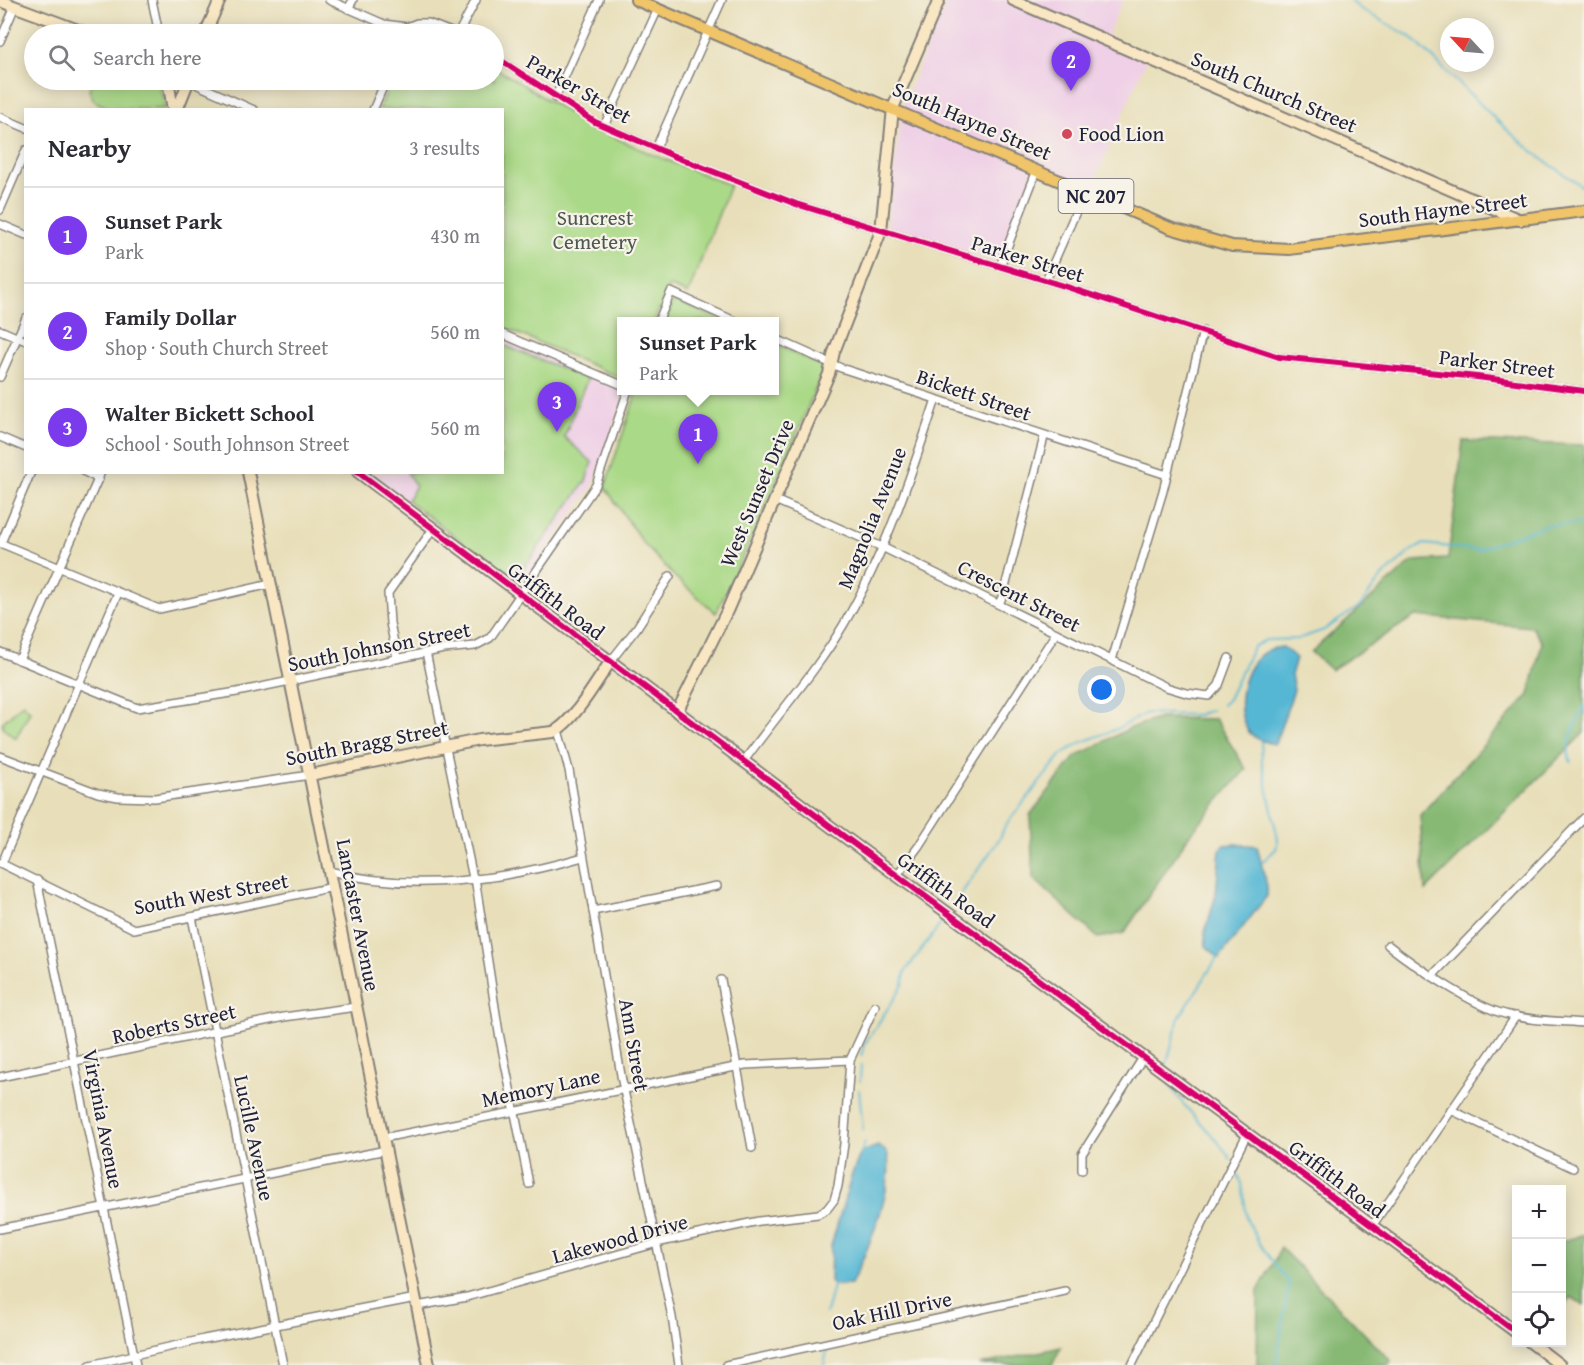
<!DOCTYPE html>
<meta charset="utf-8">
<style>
:root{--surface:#fff;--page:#f7f7f7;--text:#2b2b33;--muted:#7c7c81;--line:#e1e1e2;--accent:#7c3aed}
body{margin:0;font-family:"Gentium Book Plus",serif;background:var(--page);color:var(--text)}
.controls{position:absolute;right:18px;bottom:18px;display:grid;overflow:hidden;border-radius:0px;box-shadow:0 3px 15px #0003}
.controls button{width:54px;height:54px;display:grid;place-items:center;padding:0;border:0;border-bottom:2px solid var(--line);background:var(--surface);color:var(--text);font:30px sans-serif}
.compass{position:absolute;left:1440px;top:18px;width:54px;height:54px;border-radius:50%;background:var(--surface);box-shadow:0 3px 15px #0003;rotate:296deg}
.you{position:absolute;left:1102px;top:690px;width:21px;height:21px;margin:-15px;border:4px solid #fff;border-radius:50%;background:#1a73e8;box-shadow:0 0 0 9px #1a73e833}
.badge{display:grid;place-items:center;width:39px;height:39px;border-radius:50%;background:var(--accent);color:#fff;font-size:20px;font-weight:700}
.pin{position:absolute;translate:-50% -50px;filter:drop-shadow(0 2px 3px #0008)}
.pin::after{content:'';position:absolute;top:32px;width:21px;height:18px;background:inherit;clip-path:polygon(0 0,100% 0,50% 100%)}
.popup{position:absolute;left:617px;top:317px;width:162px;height:78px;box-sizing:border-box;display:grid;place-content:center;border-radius:0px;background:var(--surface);filter:drop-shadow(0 2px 4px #0005);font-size:20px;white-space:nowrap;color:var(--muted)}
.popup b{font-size:22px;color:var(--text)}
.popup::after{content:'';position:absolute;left:50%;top:100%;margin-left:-12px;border:12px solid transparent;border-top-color:var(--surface)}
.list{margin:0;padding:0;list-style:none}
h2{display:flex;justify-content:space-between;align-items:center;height:78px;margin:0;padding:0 24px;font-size:26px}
h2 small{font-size:20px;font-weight:400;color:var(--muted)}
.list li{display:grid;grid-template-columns:39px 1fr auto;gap:18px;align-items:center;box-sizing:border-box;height:96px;padding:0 24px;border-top:2px solid var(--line)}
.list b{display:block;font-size:22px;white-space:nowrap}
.list p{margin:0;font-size:20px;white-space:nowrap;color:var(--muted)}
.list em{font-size:20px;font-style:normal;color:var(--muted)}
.icon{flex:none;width:33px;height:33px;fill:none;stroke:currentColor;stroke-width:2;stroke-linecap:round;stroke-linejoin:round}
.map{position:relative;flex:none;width:1584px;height:1365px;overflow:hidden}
.search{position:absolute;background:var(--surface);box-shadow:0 3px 15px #0003;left:24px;top:24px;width:480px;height:66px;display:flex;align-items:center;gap:15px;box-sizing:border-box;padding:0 21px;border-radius:33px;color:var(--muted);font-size:22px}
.panel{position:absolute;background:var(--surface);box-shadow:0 3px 15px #0003;left:24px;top:108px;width:480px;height:366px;border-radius:0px}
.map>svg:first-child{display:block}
.built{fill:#efd0e6}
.green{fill:#aad987;stroke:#667e61;stroke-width:1.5}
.forest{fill:#87b974;stroke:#546e58;stroke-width:1.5}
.water{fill:#55b7d4;stroke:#3c6c88;stroke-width:1.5}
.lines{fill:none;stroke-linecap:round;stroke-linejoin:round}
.stream{stroke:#55b7d4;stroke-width:2}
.street-casing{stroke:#85807a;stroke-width:10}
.secondary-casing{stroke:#85807a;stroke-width:14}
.primary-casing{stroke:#85807a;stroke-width:14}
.street{stroke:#fff;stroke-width:7}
.secondary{stroke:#f9e7c3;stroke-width:10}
.primary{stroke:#f0c469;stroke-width:10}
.cycleway-casing{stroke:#f7f3e8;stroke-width:10}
.cycleway{stroke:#d6006c;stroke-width:6}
.poi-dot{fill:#d1495b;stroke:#f7f3e8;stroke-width:2}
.labels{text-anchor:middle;stroke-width:4.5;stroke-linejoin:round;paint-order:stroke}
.shield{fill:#f7f3e8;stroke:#62616f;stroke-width:1.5}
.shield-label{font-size:20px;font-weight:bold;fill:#22223b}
.street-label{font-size:21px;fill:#22223b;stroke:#f7f3e8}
.poi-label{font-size:21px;fill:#22223b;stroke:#f7f3e8;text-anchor:start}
.park-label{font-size:21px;fill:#4b5952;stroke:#f7f3e8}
</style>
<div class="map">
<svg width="1584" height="1365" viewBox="0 0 1584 1365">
<rect width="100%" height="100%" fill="#f7f3e8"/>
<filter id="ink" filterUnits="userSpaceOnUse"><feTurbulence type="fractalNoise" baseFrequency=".0167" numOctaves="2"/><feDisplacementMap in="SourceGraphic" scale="12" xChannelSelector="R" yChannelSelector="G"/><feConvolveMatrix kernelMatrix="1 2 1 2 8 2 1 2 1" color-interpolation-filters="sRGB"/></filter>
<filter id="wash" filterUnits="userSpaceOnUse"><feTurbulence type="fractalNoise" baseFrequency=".008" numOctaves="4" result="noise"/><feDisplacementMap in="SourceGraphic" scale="24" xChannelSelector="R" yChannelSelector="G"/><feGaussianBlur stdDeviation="1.35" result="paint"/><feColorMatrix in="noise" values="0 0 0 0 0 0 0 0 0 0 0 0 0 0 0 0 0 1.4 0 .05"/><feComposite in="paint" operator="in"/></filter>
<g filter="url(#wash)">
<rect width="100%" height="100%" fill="#e8dfba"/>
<g class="built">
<polygon points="947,0 1123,0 1107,36 1148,56 1091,189 1035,165 998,262 887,228 902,107"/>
<polygon points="503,340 625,391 593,485 520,587 369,473 502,472"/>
</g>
<g class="green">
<polygon points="494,67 590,126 649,153 730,185 688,294 669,286 654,321 622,322 621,378 503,327 502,110 379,109 392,80 494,80"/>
<polygon points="93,80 159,80 165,109 111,109 94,101 89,90"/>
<polygon points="674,300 723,321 665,321"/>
<polygon points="775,344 820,365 823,371 763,514 716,613 674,576 643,543 605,487 637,391 774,390"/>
<path d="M 503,345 L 588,379 C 578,398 573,417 564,437 L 592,462 L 586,481 L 518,576 L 505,574 L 407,500 L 416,486 L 407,473 L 502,472 Z"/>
<polygon points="23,703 30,711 16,738 4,729 2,723"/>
</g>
<g class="forest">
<polygon points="1463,441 1584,445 1584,733 1425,891 1420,815 1529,695 1542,643 1532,627 1415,616 1331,670 1311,652 1413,561 1448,559"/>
<polygon points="1160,718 1215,719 1246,769 1190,834 1124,933 1098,938 1033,878 1030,815 1075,757 1128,729"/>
<polygon points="1584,1235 1584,1305 1571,1297 1562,1310 1562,1241"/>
<polygon points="1281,1248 1391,1361 1388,1365 1257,1365 1258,1291"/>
<polygon points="1061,1347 1052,1365 979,1365"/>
</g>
<g class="water">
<path d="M 1283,647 L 1296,658 L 1291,675 L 1294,690 L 1275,744 C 1265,742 1253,739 1247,729 C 1234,706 1242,666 1265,652 C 1270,648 1277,648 1283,647 Z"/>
<polygon points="1236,844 1257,846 1267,886 1267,896 1219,958 1206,946 1205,932 1216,895 1220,850 1224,845"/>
<path d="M 878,1146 L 887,1152 C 896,1186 867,1252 851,1284 L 834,1285 L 830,1281 L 831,1246 L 852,1174 L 861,1152 Z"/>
</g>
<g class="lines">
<g class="stream">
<polyline points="1350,0 1359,8 1411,37 1506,129 1541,158 1584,188"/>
<polyline points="1222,705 1228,699 1253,647 1266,640 1298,639 1324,630 1360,606 1381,578 1411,551 1424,544 1477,550 1546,525 1584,524"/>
<polyline points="1261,741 1262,762 1278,840 1276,849 1262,862"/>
<path d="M 1571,762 C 1563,744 1577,723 1584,706"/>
<polyline points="952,907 1000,838 1005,826 1062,754 1080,743 1119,728 1146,713 1197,715 1211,710"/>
<polyline points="861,1056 864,1045 903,985 905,972 945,918"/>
<polyline points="1165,1070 1179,1018 1219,955"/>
<polyline points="860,1081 861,1065"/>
<path d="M 1168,1081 C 1183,1111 1214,1131 1231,1160"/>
<polyline points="859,1090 863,1130"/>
<polyline points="861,1153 865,1142"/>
<polyline points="1234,1165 1242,1184 1247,1219 1260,1245 1289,1283 1276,1365"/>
<polyline points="826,1313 834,1282"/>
<polyline points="824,1365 827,1350"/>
</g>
</g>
</g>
<g filter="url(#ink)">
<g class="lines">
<g class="street-casing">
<g id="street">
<polyline points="152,0 159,34"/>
<polyline points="329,0 384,24 407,27 417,23 428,23 456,34"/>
<polyline points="348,9 353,0"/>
<polyline points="458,34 476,0"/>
<polyline points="0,41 15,6"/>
<polyline points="494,56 595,122 676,157 796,204 1061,285 1279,357 1477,377 1584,391"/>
<polyline points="198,85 254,110"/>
<polyline points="555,98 599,0"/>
<polyline points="373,110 386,80"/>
<polyline points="0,117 26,128"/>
<polyline points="604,126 658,9"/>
<polyline points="656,148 722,0"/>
<polyline points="0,210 26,150"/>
<polyline points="0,224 26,235"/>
<polyline points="1000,266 1037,170"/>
<polyline points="1046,280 1085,191"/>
<polyline points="658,322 671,292 737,322"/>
<polyline points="0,330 26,341"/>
<polyline points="502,334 622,385"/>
<polyline points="774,338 841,368 1167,475"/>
<polyline points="0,377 26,318"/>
<polyline points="0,437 26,448"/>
<polyline points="85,472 99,479"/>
<polyline points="775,500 882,547 1166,687 1186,693 1209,696 1219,685 1229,658"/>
<polyline points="0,543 159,609 271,584"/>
<polyline points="1,543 31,472"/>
<polyline points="999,604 1003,595 1044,437"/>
<polyline points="0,652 137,708 237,692 444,649 475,646 490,638 596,485 628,390"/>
<polyline points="426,652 473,878"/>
<polyline points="397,658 390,623 388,593 433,529"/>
<polyline points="19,660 101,472"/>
<polyline points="1112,660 1163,491 1203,331"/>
<polyline points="610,662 636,629 670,576"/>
<polyline points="558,730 569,770 622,1081 672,1317 679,1365"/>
<polyline points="0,756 98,793 118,797 155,798 310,775"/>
<path d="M 744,761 C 777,715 816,672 844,624 C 885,554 911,476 936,399"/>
<polyline points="0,863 134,929 333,887"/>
<polyline points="2,863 118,593"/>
<path d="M 330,871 C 410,893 504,880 583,857"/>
<polyline points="897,875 918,847 1056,633"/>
<polyline points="475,878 499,1033 529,1184"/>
<polyline points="37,880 136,1365"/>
<polyline points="593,911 717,886"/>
<polyline points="192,917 283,1365"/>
<path d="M 1388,945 C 1413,965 1475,1007 1505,1014 C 1530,1021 1558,1021 1584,1023"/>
<polyline points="1433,975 1584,818"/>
<polyline points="721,980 752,1148"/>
<polyline points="0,1077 284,1017 356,1007"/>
<polyline points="1451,1110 1573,1168"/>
<polyline points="383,1138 745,1065 850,1060"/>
<polyline points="1082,1170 1082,1154 1144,1056"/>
<polyline points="1372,1226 1516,1016"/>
<polyline points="0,1229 386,1150"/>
<polyline points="417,1306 467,1297 661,1242 759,1221 818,1214 827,1209 834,1200 838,1186 844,1144 850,1060 875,1006"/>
<polyline points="90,1365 204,1339 416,1298"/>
<polyline points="726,1365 1065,1291"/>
<polyline points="1132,1365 1247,1134"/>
</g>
</g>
<g class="secondary-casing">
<g id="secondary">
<polyline points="1013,0 1520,220"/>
<polyline points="0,1 89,34"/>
<polyline points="205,34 220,0"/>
<polyline points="168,80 173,110"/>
<polyline points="177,110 189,80"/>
<polyline points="248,472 429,1365"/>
<polyline points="358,472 842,835 1516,1332"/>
<polyline points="677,712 727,611 829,374 834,352 881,231 893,108 939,0"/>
<path d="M 310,775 L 479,740 L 553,732 C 573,723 597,681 610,662"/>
<polyline points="1530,1342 1560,1365"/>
</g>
</g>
<g class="primary-casing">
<polyline id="primary" points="636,0 1170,228 1232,246 1289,249 1584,211"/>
</g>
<use href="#street" class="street"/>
<use href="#secondary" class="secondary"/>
<use href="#primary" class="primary"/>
<g class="cycleway-casing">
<g id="cycleway">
<polyline points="494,56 595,122 676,157 796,204 1061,285 1279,357 1477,377 1584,391"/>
<polyline points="358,472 842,835 1516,1332"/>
</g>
</g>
<use href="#cycleway" class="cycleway"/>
</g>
</g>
<circle class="poi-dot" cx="1067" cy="134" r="6"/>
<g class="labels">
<rect class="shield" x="1058.5" y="179" width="75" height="34" rx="4.5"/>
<g class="shield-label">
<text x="1096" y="203">NC 207</text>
</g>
<g class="street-label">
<text transform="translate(579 89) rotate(30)" y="7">Parker Street</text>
<text transform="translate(1274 92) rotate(23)" y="7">South Church Street</text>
<text transform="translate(972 121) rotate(23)" y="7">South Hayne Street</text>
<text transform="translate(1443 210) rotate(-7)" y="7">South Hayne Street</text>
<text transform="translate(1028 259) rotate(17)" y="7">Parker Street</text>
<text transform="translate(1497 364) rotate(7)" y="7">Parker Street</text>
<text transform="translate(974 395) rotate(19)" y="7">Bickett Street</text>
<text transform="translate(757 493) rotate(-67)" y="7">West Sunset Drive</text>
<text transform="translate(872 518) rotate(-68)" y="7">Magnolia Avenue</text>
<text transform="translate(1019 596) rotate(27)" y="7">Crescent Street</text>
<text transform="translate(556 601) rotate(37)" y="7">Griffith Road</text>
<text transform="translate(379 647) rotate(-11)" y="7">South Johnson Street</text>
<text transform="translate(367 743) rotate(-11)" y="7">South Bragg Street</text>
<text transform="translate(946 890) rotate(36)" y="7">Griffith Road</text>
<text transform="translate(211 894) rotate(-10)" y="7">South West Street</text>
<text transform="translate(358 915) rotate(79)" y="7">Lancaster Avenue</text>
<text transform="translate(174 1024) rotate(-12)" y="7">Roberts Street</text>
<text transform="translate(634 1045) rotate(80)" y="7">Ann Street</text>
<text transform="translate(541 1088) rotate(-12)" y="7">Memory Lane</text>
<text transform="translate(103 1119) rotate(79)" y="7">Virginia Avenue</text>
<text transform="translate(254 1138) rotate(78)" y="7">Lucille Avenue</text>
<text transform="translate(1337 1179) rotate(37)" y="7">Griffith Road</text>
<text transform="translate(620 1239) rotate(-15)" y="7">Lakewood Drive</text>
<text transform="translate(892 1311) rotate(-12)" y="7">Oak Hill Drive</text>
</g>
<g class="poi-label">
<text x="1079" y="141">Food Lion</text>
</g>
<g class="park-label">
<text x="595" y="225">Suncrest<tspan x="595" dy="24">Cemetery</tspan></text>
</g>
</g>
</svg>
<div class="controls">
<button>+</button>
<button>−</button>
<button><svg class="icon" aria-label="locate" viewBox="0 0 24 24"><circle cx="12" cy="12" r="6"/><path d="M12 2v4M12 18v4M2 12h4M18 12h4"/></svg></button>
</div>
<svg class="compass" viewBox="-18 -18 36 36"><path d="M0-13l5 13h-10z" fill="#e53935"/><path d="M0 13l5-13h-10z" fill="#7c7c81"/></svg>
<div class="you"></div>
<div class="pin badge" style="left:698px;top:464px">1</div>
<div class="popup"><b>Sunset Park</b>Park</div>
<div class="pin badge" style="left:1071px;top:91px">2</div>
<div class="pin badge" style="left:557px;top:432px">3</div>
<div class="search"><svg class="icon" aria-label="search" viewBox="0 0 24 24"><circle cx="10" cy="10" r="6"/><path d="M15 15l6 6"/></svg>Search here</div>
<section class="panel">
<h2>Nearby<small>3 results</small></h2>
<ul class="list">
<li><span class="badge">1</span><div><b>Sunset Park</b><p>Park</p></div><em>430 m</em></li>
<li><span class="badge">2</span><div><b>Family Dollar</b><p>Shop · South Church Street</p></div><em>560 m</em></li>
<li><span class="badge">3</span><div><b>Walter Bickett School</b><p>School · South Johnson Street</p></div><em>560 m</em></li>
</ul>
</section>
</div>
